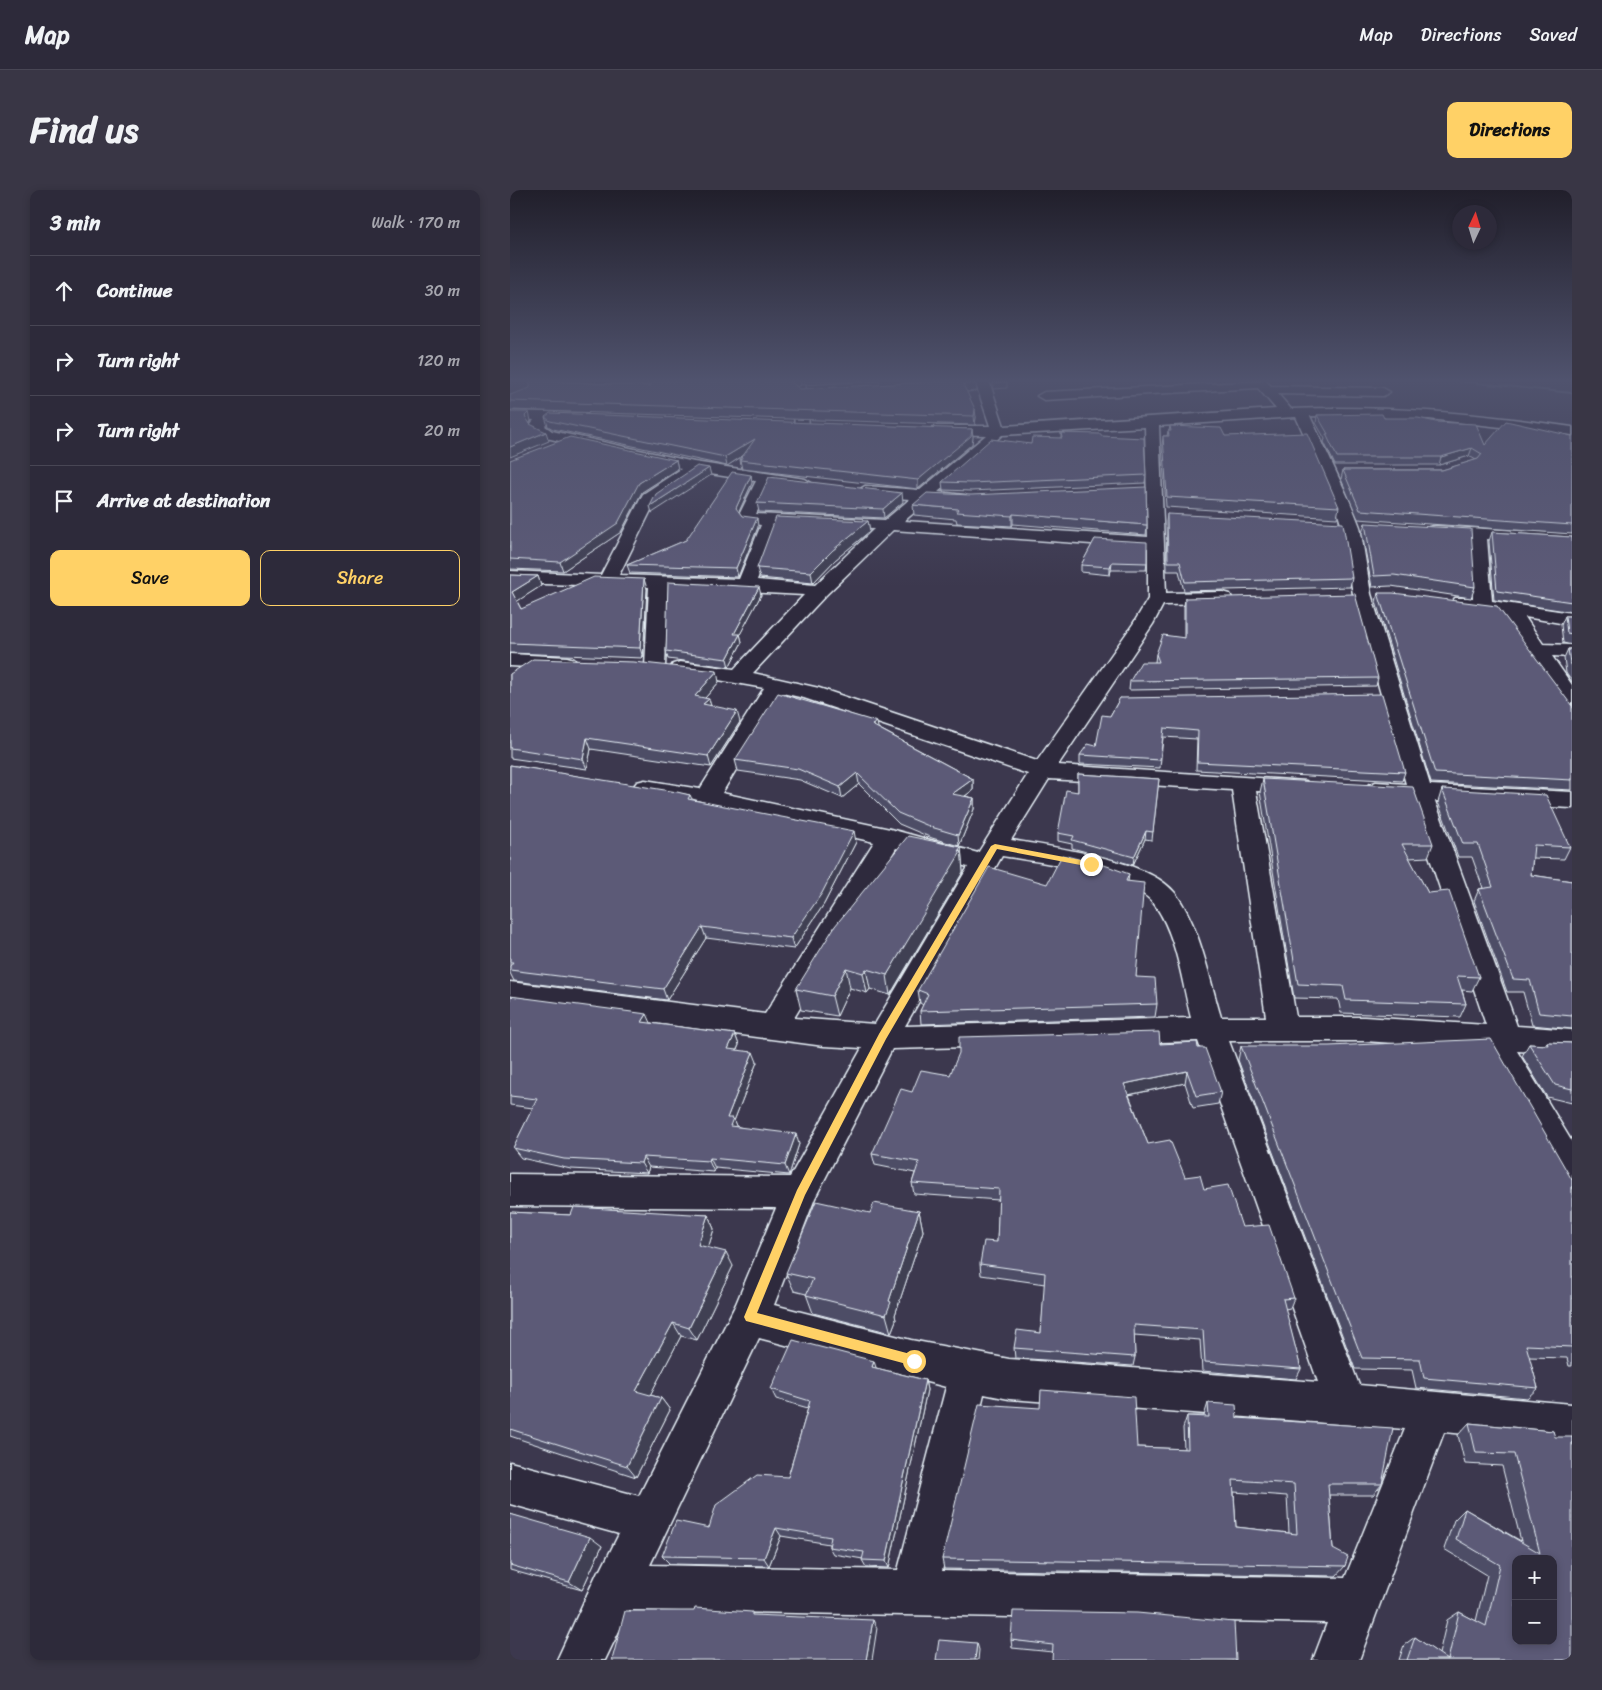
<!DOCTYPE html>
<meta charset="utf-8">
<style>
:root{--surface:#2d2a3a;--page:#393645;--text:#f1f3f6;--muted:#a7a7af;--line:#484654;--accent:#ffd166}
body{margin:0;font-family:Sriracha,sans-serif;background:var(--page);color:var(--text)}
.controls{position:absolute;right:15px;bottom:15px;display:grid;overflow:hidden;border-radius:10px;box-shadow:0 2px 8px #0003}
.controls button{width:45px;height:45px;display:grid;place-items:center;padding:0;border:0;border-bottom:1px solid var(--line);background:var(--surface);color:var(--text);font:25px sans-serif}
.compass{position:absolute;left:942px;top:15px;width:45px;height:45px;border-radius:50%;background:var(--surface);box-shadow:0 2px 8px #0003;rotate:4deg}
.stop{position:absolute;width:15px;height:15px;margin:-11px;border:4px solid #ffd166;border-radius:50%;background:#fff}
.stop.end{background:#ffd166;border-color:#fff;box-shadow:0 1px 5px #0008}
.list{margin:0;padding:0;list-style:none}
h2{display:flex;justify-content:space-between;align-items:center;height:65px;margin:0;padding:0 20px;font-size:21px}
h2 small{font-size:16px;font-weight:400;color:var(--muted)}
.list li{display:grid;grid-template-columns:32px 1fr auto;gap:15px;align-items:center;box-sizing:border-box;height:70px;padding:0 20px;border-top:1px solid var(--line)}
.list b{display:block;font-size:19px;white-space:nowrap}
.list em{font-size:16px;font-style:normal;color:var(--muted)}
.actions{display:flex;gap:10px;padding:15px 20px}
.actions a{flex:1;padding:11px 0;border:1px solid var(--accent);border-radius:10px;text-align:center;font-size:18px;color:var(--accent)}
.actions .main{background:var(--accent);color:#111}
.icon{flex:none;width:28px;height:28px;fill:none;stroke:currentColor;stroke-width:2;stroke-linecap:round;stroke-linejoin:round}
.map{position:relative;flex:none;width:1062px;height:1470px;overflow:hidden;border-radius:10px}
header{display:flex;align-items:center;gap:30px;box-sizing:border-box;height:70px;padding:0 25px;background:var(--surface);border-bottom:1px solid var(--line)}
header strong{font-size:24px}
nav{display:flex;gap:28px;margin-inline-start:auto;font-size:18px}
.intro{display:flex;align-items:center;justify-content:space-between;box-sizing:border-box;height:120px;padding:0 30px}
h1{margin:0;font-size:35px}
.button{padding:12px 22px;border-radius:10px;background:var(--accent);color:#111;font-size:18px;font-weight:700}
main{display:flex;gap:30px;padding:0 30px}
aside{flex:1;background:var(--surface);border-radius:10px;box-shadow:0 2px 8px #0003}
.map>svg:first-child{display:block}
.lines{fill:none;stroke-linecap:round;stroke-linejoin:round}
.stream{fill:#8a9da9;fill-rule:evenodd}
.minor-casing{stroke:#e8f1f8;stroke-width:3}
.minor{fill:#2f2a3d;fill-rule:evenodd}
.wall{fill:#4e4d66;stroke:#e8f1f8;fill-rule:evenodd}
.shaded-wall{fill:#403f53;stroke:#e8f1f8}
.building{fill:#5b5a77;stroke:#e8f1f8;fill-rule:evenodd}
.route{fill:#ffd166}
</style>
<header>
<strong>Map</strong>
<nav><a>Map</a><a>Directions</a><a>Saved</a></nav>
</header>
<div class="intro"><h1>Find us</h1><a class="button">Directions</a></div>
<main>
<aside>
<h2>3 min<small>Walk · 170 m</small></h2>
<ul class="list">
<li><svg class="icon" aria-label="ahead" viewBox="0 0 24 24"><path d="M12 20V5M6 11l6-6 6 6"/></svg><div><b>Continue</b></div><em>30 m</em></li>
<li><svg class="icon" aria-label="right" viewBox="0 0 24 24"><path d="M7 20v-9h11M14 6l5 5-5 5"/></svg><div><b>Turn right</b></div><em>120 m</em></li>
<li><svg class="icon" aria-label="right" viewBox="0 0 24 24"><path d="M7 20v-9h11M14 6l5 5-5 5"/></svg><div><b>Turn right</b></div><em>20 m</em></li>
<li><svg class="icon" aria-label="arrive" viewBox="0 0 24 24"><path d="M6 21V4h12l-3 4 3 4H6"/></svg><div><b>Arrive at destination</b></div></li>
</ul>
<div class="actions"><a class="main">Save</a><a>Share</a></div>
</aside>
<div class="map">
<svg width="1062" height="1470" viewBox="0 0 1062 1470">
<rect width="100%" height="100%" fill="#3c384e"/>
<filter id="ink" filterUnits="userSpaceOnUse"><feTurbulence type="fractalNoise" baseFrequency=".02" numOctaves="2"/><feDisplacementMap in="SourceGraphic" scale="10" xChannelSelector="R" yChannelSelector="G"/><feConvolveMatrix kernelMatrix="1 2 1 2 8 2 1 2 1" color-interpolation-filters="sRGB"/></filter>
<g filter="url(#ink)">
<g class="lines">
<polygon class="stream" points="940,191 956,191 1062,202 1062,204"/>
<g class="minor-casing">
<g id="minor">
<polygon points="281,191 295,191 299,236 297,239 292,240 285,236"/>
<path d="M 465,191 L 479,191 L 494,236 L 766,219 L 748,198 L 534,210 L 527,206 L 534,202 L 756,191 L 761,196 L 873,198 L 880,202 L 873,206 L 768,204 L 781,219 C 875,215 968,223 1062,237 L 1062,245 L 919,229 L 800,226 L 841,314 L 850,337 L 861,404 L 920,595 L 1062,602 L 1062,618 L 925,611 L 1007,836 L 1062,840 L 1062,864 L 1007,861 L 1062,952 L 1062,998 L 1050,994 L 974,859 L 854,851 L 719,851 L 849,1195 L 1062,1214 L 1062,1254 L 934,1242 L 849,1470 L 803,1470 L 817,1433 L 119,1420 L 95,1470 L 47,1470 L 88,1381 L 91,1380 L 109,1344 L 0,1314 L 0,1272 L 129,1306 L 226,1114 L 266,1018 L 0,1016 L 0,984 L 280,987 L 352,858 L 314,856 L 0,814 L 0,792 L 255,824 L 364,652 L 263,629 L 127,602 L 123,597 L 127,592 L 135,590 L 190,599 L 254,498 L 163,482 L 160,478 L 163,474 L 170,472 L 224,479 L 294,405 L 158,398 L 155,477 L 152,481 L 145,483 L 138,481 L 135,477 L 139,397 L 0,393 L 0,381 L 91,385 L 133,304 L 171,279 L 32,247 L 24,242 L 20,235 L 24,230 L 0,229 L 0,221 L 75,223 L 82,227 L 80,230 L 40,230 L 35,236 L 42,241 L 184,272 L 295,289 L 303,294 L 295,299 L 261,293 L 246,324 L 375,330 L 400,309 L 355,306 L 347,301 L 355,296 L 410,300 L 476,245 L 425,244 L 418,240 L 425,236 L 480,236 ZM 786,227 L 825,314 L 832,337 L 843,404 L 896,594 L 866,592 L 858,595 L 854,600 L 858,605 L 900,609 L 976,835 L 854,827 L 786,827 L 746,601 L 788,603 L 796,601 L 800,596 L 796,591 L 548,575 L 643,434 L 653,415 L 713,414 L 720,412 L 722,408 L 720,404 L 713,402 L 656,403 L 649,236 ZM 635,237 L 638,347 L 394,331 L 418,311 L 455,311 L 457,308 L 455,305 L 428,302 L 492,245 ZM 187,282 L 246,291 L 229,325 L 234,333 L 251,335 L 229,389 L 109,385 L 146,310 ZM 267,335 L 364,339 L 305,395 L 247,390 ZM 383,340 L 638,358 L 638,409 L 623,434 L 527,571 L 309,498 L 243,483 L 316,405 ZM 272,503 L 294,508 L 518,584 L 468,663 L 380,639 L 212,603 ZM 539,589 L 722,600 L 756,827 L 711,827 C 699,788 690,735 665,703 C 638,669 543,657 501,650 ZM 386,658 L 458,677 L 365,834 L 284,828 ZM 492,666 C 530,672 622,683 645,715 C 667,747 672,792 681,828 L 395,836 ZM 688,851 L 808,1192 L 499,1169 L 401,1150 L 264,1115 L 305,1008 L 382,859 ZM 249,1148 L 436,1197 L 388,1380 L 140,1375 ZM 474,1204 L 499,1209 L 895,1239 L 835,1388 L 432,1381 Z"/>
<polygon points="925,336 1062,344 1062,354 977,349 982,411 1062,423 1062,435 1015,427 1033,454 1062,455 1062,467 1042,466 1062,495 1062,517 1054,516 993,424 945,416 942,412 945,408 963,408 960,348 919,345 916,341 919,337"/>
<polygon points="0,464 57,467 64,469 67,473 64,477 57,479 0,476"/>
</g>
</g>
<use href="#minor" class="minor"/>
</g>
<g class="wall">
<polygon points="111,191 370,191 291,195 288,197 290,199 467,201 457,202 466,227 465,235 0,220 0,205 139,196 142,194"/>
<polygon points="807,225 874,228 975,255 1062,246 1062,344 848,329 831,289 833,280 932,280 966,270 959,266 929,275 825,275 814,252 815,249 806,233"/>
<polygon points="35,227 462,239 463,247 462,254 408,299 232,279 230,270 233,266 217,276 43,239 38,236"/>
<polygon points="660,236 715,246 829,317 827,328 656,317 652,256 653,246 657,246 658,241 659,241"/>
<polygon points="551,243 591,246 636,285 635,293 461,301 433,300 432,292 521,254 551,248"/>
<polygon points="0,270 166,270 168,279 132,302 111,342 53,381 0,379"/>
<polygon points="241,285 242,293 229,322 232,326 248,337 228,387 120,383 117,375 176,350"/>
<polygon points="393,312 374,328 249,322 247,313"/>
<polygon points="403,315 637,335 636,345 503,334 502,336 447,333 446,329 404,325"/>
<polygon points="657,324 842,388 840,397 674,401 669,381 657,381 656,332"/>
<polygon points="358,331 360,341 325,370 303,393 250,388 247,378"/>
<polygon points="855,333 965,397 961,408 881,396 862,397 852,343"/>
<polygon points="982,342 1062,347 1062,422 984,410 979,351"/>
<polygon points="585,349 637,373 636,380 601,380 600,385 571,382 571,375"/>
<polygon points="0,385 28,386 31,396 7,411 11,419 137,399 133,468 0,463"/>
<polygon points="868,403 1061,515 1062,512 1062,600 921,593 866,412"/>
<polygon points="251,405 230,444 232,452 219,477 158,469 156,461"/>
<polygon points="675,408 868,488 866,496 619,500 620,491 645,472 646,464 674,448 674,416"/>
<polygon points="1055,426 1062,426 1062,455 1053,453 1051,435"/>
<polygon points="1058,459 1062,459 1062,492 1056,483 1054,468"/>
<polygon points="0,484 209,492 195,508 201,516 230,532 201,577 81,559 77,579 0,568"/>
<polygon points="610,508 895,582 892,591 686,580 687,549 653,547 650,578 570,574 570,565 586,556 600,526"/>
<polygon points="368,538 463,589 463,600 455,606 464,608 464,619 449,656 422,648 389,634 349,594 332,608 290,590 228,581 225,570"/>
<polygon points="0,575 180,605 182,609 346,652 314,714 284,759 196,748 157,810 4,791 0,783"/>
<polygon points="568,584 649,589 642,650 635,649 623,675 562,658 562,654 548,651 548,643 568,601"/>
<polygon points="753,589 923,654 918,667 899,668 918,703 969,787 962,801 952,800 956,814 950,827 831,823 828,809 784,808 750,602"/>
<polygon points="932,599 1060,657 1054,669 1023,668 1021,685 1062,691 1062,839 1022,835 1013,802 997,802 964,711 969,699 973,698 962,667 948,667 928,612"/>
<polygon points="451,657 453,682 380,805 360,799 357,803 340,798 327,826 291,820 286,799"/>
<polygon points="619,684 618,692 626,787 647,814 645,827 411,834 410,821 413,815 410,813 408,800 537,694"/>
<polygon points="0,806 141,833 225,844 229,855 227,860 247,872 224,931 226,936 289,954 279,985 205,978 204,982 139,977 137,983 61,979 11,968 3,958 23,918 0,915"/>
<polygon points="1037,852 1062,853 1062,913 1037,907 1012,866 1019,854 1035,855"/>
<polygon points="650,854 688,858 711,902 708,914 683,918 675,893 619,905 638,954 675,987 694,999 732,1037 784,1108 780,1118 775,1119 791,1179 786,1189 692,1181 690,1150 624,1145 625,1167 623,1176 505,1168 504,1158 531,1143 535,1094 471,1085 470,1074 487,1052 489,1010 404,1004 402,993 405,983 365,975 362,964 402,902 440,885"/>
<polygon points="731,856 1062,990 1062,1176 1059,1176 1057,1168 1019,1167 1028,1198 1017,1208 906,1198 902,1180 845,1179 728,870"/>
<polygon points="409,1021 413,1041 385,1125 386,1130 381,1143 303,1123 296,1104 284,1101 276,1083 360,1023"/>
<polygon points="0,1022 61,1025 198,1025 204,1039 198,1058 223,1076 187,1150 171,1146 140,1205 151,1208 160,1220 126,1287 0,1246"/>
<polygon points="366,1178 415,1190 417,1200 379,1378 356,1377 352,1370 353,1369 323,1364 319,1357 319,1354 271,1346 259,1376 160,1374 152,1366 278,1287 298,1218 266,1209 261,1199"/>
<path d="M 698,1213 L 727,1228 L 872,1294 L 863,1305 L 819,1305 L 823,1359 L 835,1376 L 826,1386 L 434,1379 L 432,1369 L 530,1218 L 627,1257 L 674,1259 L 673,1238 L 677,1226 L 694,1226 ZM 724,1302 L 777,1306 L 779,1343 L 726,1337 Z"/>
<polygon points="959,1233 1043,1241 1062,1470 889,1470 894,1455 905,1447 929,1464 937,1430 949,1422 966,1431 977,1385 934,1359 944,1330 955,1319 1011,1351 992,1276 955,1274 948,1245"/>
<polygon points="0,1324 92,1356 72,1400 0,1380"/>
<polygon points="501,1450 726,1470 543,1462 502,1458"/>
</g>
<g class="shaded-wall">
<polygon points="283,191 290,191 291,195 282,200 281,192"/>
<polygon points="497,192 497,198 483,199 483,193"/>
<polygon points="466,193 467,201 454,202 453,194"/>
<polygon points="465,219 466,227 465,235 464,226"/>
<polygon points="19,222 21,231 18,235 15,226"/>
<polygon points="462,239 463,247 462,254 408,299 408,290"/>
<polygon points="36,242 39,251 0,267 0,257"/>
<polygon points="245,249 246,257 217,276 215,267"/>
<polygon points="962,258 959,266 929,275 931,267"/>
<polygon points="166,270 168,279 132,302 111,342 53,381 50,372 129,293"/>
<polygon points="199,278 201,285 142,323 140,316"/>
<polygon points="241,285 242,293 227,326 226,318"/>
<polygon points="392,303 393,312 374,328 373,319"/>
<polygon points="503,324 503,334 502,336 502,326"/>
<polygon points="247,328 248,337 228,387 226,378"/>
<polygon points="358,331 360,341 325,370 303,393 301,382 323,360"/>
<polygon points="602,372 601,380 600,385 600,377"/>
<polygon points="28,386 31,396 6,412 2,402"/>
<polygon points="134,389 137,399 133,468 130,458"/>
<polygon points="249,397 251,405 226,452 224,444"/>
<polygon points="230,444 232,452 219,477 217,469"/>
<polygon points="207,481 209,492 188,516 185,506"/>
<polygon points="199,509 202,519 193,514"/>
<polygon points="227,521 230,532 201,577 198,566"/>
<polygon points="367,532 369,543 362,535"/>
<polygon points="77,548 81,559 77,579 73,569"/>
<polygon points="347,583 349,594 332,608 330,597"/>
<polygon points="463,589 463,600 443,615 442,604"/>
<polygon points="464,608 464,619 449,656 448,645"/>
<polygon points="344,641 346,652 314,714 284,759 281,748"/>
<polygon points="636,641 635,649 623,675 624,667"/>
<polygon points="451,657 453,682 380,805 377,785"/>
<polygon points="192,737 196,748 157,810 153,799"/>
<polygon points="336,778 340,798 327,826 322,806"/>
<polygon points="356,779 360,799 357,803 353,783"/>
<polygon points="137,824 142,835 132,832"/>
<polygon points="225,844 229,855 222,870 218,859"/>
<polygon points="243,862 247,872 224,931 227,938 224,946 217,928"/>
<polygon points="677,881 675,893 613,906 614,894"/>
<polygon points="286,944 289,954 279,985 275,975"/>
<polygon points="133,967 139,977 137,983 131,973"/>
<polygon points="200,968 205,978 204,982 199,971"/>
<polygon points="409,1021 413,1041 385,1125 386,1130 381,1143 376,1125 379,1111"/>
<polygon points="198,1025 204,1039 195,1068 188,1055"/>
<polygon points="216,1062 223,1076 187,1150 179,1138"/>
<polygon points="163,1133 171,1146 136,1213 126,1201"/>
<polygon points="364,1171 367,1181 362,1177"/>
<polygon points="415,1190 417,1200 379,1378 376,1371"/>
<polygon points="151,1208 160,1220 126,1287 117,1276"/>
<polygon points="266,1338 271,1346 259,1376 254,1368"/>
<polygon points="80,1347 92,1356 72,1400 59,1392"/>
<polygon points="363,1430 367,1438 362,1470 356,1470"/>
<polygon points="467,1453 469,1460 468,1470 465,1470"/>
</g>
<g class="building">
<polygon points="20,191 42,191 139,196 145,191 283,191 281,192 290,199 438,191 466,191 466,193 453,194 465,219 464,226 0,211 0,205 20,198"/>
<polygon points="483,191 497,191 497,192 483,193"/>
<polygon points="0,222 19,222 15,226 20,234 36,242 0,257"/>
<polygon points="40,223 462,239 461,246 408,290 230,270 245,249 215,267 40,231 35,227"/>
<polygon points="872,224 874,228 908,228 926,232 966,234 975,255 996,231 1062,246 1062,335 850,320 833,280 932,280 968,269 972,264 962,258 931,267 827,267 816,244 818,244 807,225"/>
<polygon points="660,236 711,238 715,246 797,243 829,317 657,307 653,246 659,246 658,241 661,241"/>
<polygon points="551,243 591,244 591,246 634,248 636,285 461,293 432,292 481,249 521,254 522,247 552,248"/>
<polygon points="60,247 166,270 129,293 108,333 50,372 0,369 0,270"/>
<polygon points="187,276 199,278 140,316 146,304"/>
<polygon points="222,282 241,285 226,318 232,326 247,328 226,378 117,375 176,350"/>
<polygon points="259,287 392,303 373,319 247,313"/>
<polygon points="636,297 637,335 503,324 502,326 446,322 448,319 403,315 417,303 461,305"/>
<polygon points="657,324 833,333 842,388 675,392 670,372 658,372"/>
<polygon points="266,327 358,331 323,360 301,382 247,378"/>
<polygon points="855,333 961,339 965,397 884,385 864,386"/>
<polygon points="982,342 1062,347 1062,412 987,401"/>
<polygon points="585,349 637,352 637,373 602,372 600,377 571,375"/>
<polygon points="0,385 28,386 2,402 11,419 84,387 134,389 130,458 0,453"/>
<polygon points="158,392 249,397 224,444 230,444 217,469 156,461"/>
<polygon points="868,403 883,403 987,416 1062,516 1062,590 925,583"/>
<polygon points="845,404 868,488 620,491 631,472 649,472 646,464 653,445 675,448 675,408"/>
<polygon points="1055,426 1062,426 1062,444 1057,443"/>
<polygon points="1058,459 1062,459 1062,476 1060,473"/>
<polygon points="23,469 124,472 207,481 185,506 199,509 193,514 227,521 198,566 77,548 73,569 0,558 0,484"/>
<polygon points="268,503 367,532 362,535 463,589 442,604 464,608 448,645 421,637 388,623 347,583 330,597 288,579 225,570"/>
<polygon points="872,504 895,582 687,572 688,541 654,538 650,570 570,565 578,554 586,556 592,525 600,526 610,508"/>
<polygon points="0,575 167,602 180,605 178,609 344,641 312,703 281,748 192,737 153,799 0,780 0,776 3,772 0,772"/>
<polygon points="568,584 649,589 643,642 636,641 624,667 562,650 564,646 548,643 556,600 568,602"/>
<polygon points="753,589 903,597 923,654 892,654 918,703 939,701 969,787 947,786 956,814 836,810 833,796 788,794"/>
<polygon points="932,599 1036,605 1060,657 1024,655 1021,685 1062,691 1062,826 1029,823 1020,790 1003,789 969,699 983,697 968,654 953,654"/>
<polygon points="398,646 451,657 448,661 451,662 377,785 356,779 353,783 336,778 322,806 286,799 325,736"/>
<polygon points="552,665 597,676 619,684 616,691 634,693 626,787 645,788 647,814 410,821 418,804 408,800 479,677 537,694"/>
<polygon points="0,806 137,824 132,832 225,844 218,859 243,862 217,928 223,928 220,936 286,944 275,975 200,968 199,971 133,967 131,973 54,969 3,958 27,909 0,906"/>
<polygon points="649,842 650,854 687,852 688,858 695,858 711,902 686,906 677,881 614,894 638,954 660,950 675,987 690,985 694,999 718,995 732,1037 759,1035 784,1108 773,1109 791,1179 695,1172 693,1140 624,1135 625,1167 504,1158 507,1140 531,1143 535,1083 470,1074 474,1051 487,1052 489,999 402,993 409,972 362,964 391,899 402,902 411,880 440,885 449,863 449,847"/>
<polygon points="981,849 1062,990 1062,1157 1016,1155 1028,1198 914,1188 910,1169 852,1168 731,856 819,856"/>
<polygon points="1037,852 1062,853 1062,899 1045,895 1019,854 1038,855"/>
<polygon points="306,1011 360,1023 364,1013 409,1021 379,1111 381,1112 376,1125 296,1105 303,1089 276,1083"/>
<polygon points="64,1017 198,1025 188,1055 216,1062 179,1138 163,1133 126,1201 151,1208 117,1276 0,1239 0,1022 61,1025"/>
<polygon points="283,1150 364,1171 362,1177 415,1190 376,1371 352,1370 354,1362 319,1357 321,1347 266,1338 254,1368 152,1366 166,1331 199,1338 206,1315 247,1285 278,1287 300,1211 261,1199"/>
<path d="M 531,1200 L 624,1207 L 627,1257 L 678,1259 L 677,1226 L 699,1227 L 698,1213 L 726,1215 L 727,1228 L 883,1238 L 872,1294 L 818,1294 L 823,1359 L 838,1367 L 835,1376 L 432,1369 L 469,1214 L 530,1218 ZM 723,1290 L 784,1294 L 787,1344 L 726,1337 Z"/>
<path d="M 959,1233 L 1043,1241 L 1045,1247 L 1062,1247 L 1062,1470 L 897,1470 L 905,1447 L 938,1470 L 949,1422 L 976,1436 L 990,1375 L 946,1349 L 955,1319 L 1030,1363 L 1004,1264 L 966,1263 ZM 1006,1369 L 1043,1369 L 1043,1451 L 1006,1451 Z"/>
<polygon points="0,1324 80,1347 59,1392 0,1375"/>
<polygon points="185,1418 242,1422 242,1425 363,1430 356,1470 102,1470 115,1421 184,1421"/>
<polygon points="503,1421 627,1423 724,1432 726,1470 542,1470 543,1455 501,1450"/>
<polygon points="429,1450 467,1453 465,1470 426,1470"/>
</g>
</g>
<linearGradient id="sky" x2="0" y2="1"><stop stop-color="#211f2b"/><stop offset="0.48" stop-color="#50536e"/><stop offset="1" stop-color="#50536e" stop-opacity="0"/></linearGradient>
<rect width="1062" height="397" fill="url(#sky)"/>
<polygon class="route" points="485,654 581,672 585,674 581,677 487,659 376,849 295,1005 247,1123 404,1165 408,1167 408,1175 404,1176 236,1131 234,1127 287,1000 369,844 481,656"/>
</svg>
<div class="controls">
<button>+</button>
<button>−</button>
</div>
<svg class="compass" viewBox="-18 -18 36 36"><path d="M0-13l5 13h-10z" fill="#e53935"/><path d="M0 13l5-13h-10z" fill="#a7a7af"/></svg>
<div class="stop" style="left:404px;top:1171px"></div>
<div class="stop end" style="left:581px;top:674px"></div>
</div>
</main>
